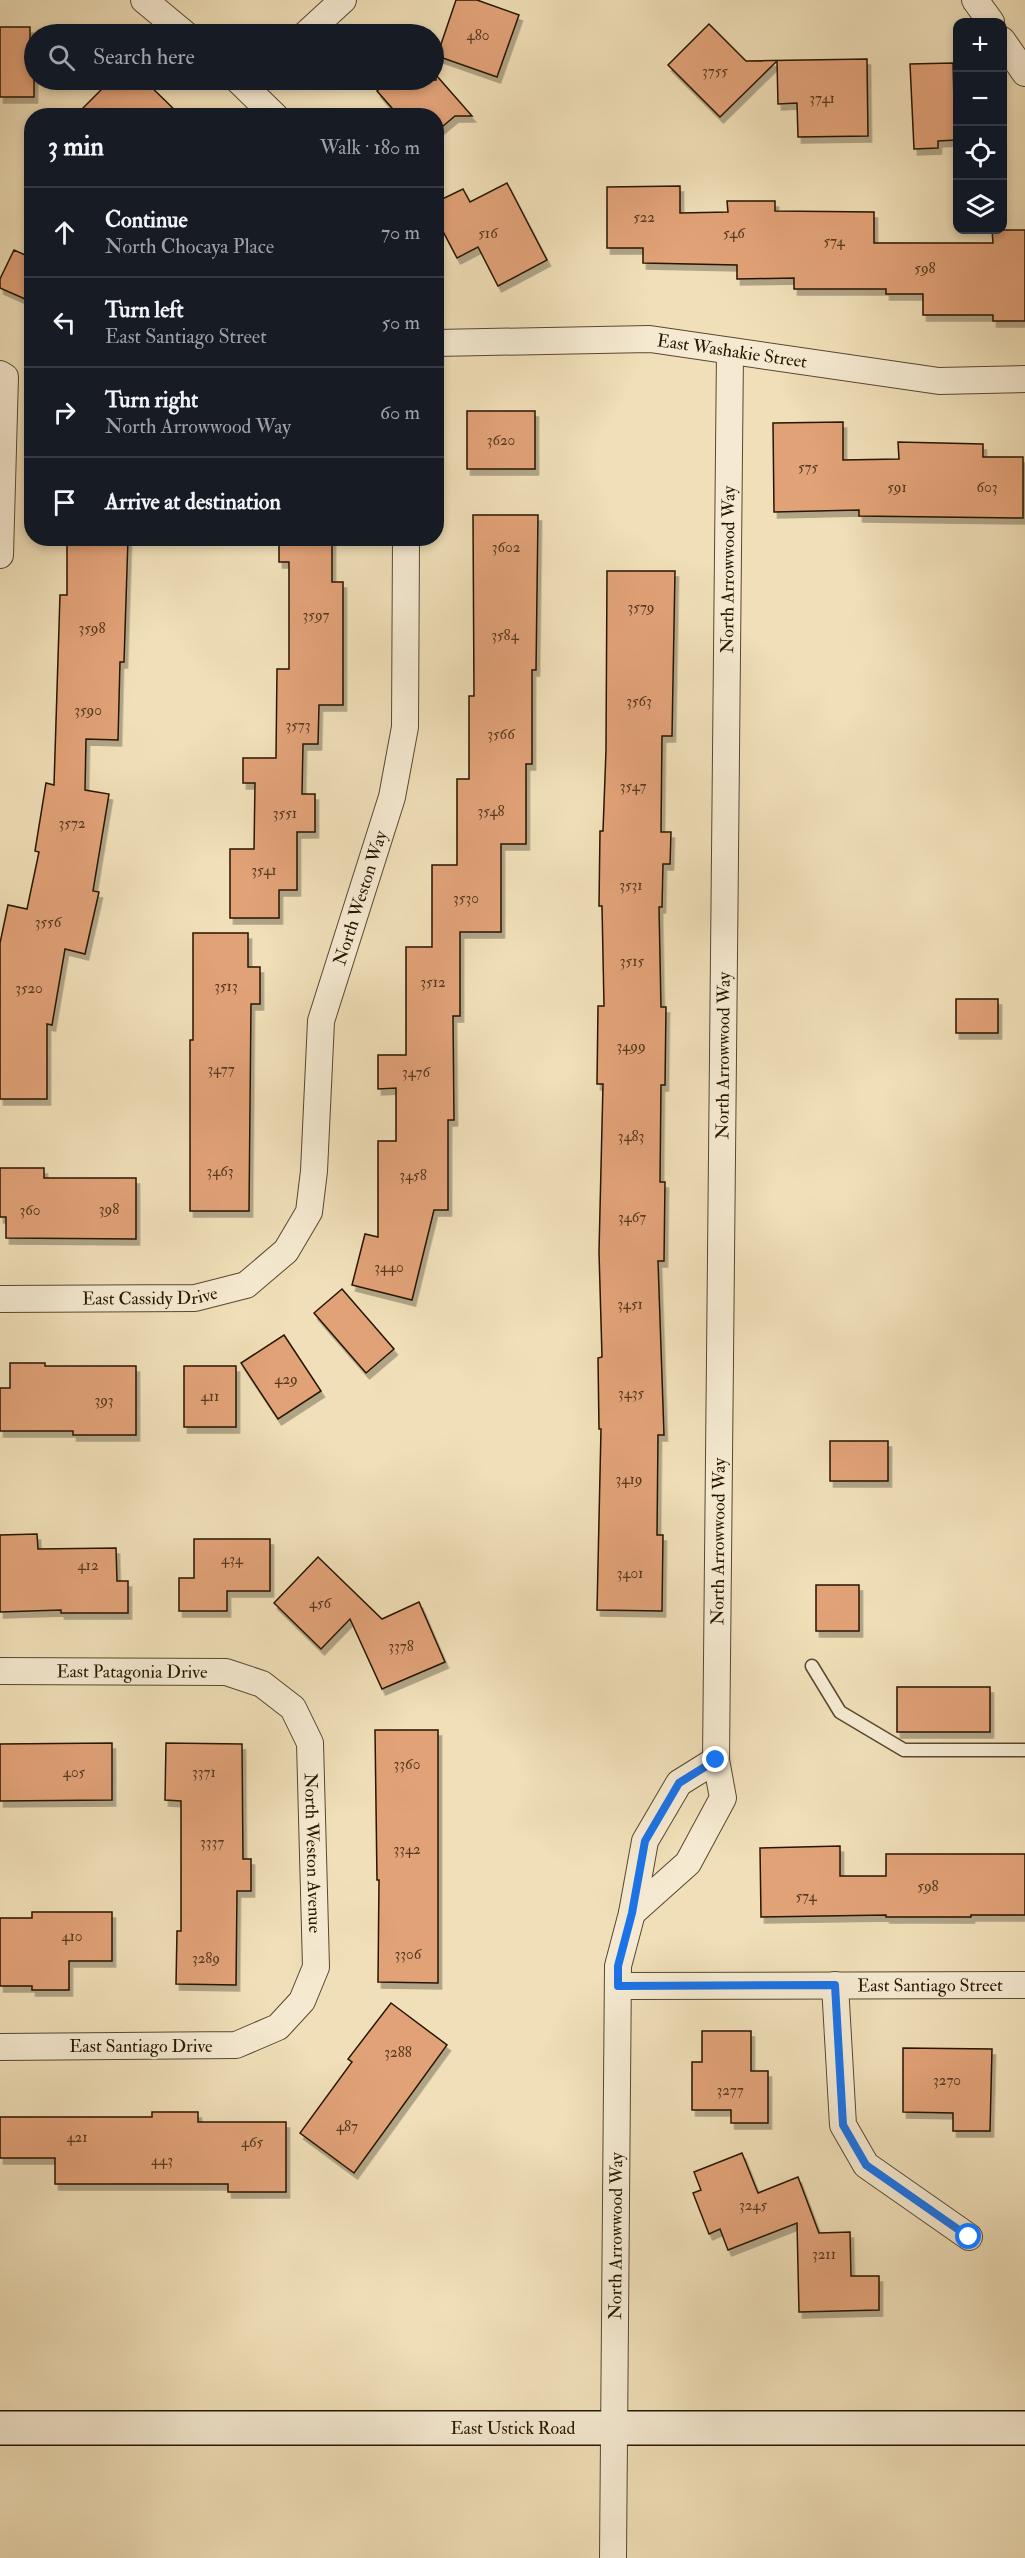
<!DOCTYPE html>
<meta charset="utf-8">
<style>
:root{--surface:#171b24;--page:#20242c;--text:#f1f3f6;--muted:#9ea1a6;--line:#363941}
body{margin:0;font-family:"IM FELL Double Pica",serif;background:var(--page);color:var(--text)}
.controls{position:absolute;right:18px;top:18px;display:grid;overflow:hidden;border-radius:12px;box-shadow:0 3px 9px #0003}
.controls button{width:54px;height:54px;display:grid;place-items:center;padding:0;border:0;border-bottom:2px solid var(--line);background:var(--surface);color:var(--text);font:30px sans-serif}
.stop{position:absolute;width:18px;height:18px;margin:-14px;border:4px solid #1a73e8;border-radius:50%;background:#fff}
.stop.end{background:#1a73e8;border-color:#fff;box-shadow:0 2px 6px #0008}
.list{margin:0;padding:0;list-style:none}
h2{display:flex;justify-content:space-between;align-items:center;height:78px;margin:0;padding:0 24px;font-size:26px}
h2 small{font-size:20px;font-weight:400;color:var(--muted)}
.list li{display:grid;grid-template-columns:39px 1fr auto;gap:18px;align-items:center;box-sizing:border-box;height:90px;padding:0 24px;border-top:2px solid var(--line)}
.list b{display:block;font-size:22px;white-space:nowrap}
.list p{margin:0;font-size:20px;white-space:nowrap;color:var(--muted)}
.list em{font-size:20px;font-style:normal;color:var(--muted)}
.icon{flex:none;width:33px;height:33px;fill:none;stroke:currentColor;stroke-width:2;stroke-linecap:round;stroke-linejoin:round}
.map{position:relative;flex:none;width:1025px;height:2558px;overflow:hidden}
.search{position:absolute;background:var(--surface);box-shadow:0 3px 9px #0003;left:24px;top:24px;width:420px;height:66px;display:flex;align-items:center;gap:15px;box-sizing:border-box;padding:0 21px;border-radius:33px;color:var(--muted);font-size:22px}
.panel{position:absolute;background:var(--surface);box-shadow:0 3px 9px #0003;left:24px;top:108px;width:420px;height:438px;border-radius:24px}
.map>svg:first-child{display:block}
.building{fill:#e2a278;stroke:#261601;stroke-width:1.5;filter:url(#shadow)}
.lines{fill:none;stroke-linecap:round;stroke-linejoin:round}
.service-casing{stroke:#58482f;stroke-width:15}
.minor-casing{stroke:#58482f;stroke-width:28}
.secondary-casing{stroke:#261601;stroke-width:36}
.service{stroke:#f5ead1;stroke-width:12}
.minor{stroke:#f5ead1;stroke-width:26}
.secondary{stroke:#f5ead1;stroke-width:33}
.route{stroke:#1a73e8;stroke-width:8}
.labels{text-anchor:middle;stroke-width:4.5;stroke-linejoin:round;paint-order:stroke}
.number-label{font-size:15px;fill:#55391f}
.street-label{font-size:18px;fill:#261601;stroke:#f5ead1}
</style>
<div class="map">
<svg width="1025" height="2558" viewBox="0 0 1025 2558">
<defs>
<filter id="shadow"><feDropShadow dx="3.5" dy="6" stdDeviation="0" flood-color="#0004"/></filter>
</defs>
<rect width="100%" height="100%" fill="#f0dfb8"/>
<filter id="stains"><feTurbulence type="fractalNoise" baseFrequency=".00333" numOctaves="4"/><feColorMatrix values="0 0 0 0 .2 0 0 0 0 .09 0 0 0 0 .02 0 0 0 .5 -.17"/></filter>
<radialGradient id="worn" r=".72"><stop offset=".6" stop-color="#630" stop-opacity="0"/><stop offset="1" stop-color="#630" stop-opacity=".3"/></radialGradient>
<g class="building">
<polygon points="456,0 477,0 519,15 497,77 437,56"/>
<polygon points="709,24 746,61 867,59 868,136 798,137 797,103 778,104 777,61 720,117 668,65"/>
<polygon points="0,27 30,27 30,54 34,54 34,97 0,97"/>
<polygon points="953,63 955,140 938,141 938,148 914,149 910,64"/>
<polygon points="436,75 472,116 455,116 436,132 436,116 399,116 377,91 390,80 436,80"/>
<polygon points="111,80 144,80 181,116 75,116"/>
<polygon points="507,183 547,260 498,286 478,247 457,258 436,218 436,202 463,189 470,202"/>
<polygon points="680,186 680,213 728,212 727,201 775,201 775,211 874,212 874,243 993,243 992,230 1025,230 1025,321 993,321 993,315 923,315 923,294 886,294 886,289 794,289 794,278 737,279 737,265 643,263 643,248 607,248 607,187"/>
<polygon points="14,250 32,258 32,302 0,288 0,279"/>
<rect x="467" y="411" width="68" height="58"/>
<polygon points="843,422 843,460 899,459 898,442 983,444 983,457 1023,457 1023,518 859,516 859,510 774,512 773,423"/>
<polygon points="473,515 538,515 536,670 532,670 532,764 526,764 526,844 501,844 501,932 460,932 460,1016 453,1016 454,1120 448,1120 448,1210 434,1210 412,1300 352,1285 365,1234 378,1237 378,1141 396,1141 396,1088 378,1089 378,1055 406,1055 406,947 432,947 432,865 457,865 457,779 469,779 469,696 474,696"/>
<polygon points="67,538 128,538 124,662 120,662 118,740 86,739 85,790 109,794 93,891 99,892 85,954 65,949 52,1025 47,1024 47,1099 0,1099 0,943 8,905 27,909 39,852 35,851 46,783 54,785 60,595 67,595"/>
<polygon points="279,538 332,538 332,582 343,582 343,705 319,705 318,744 303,744 302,794 315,794 315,832 297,832 297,890 279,890 279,918 230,918 230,849 254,849 255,783 243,783 243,758 276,758 277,669 289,669 289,562 279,562"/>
<polygon points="607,571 675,571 672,736 662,736 661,832 671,832 670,864 663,864 662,907 659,907 661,1007 666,1007 665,1085 661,1085 660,1182 665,1182 664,1261 658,1261 664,1435 658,1435 657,1535 663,1535 662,1611 597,1610 601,1429 599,1429 598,1358 602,1357 599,1252 603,1084 597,1084 598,1006 604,1006 602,906 599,906 600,831 603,831 606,750"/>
<polygon points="193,933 248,933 248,967 260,967 260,1004 251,1004 249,1211 190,1211 190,1040 193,1040"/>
<rect x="956" y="999" width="42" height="34"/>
<polygon points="0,1168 44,1168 44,1178 136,1178 136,1239 6,1238 6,1217 0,1217"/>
<polygon points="342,1289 394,1349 366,1373 314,1313"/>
<polygon points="284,1335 321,1391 278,1419 241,1363"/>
<polygon points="10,1363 45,1363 45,1366 136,1366 136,1435 73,1435 73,1431 0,1431 0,1388 10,1388"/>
<rect x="184" y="1366" width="52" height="61"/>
<rect x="830" y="1441" width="58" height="40"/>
<polygon points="37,1534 38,1549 116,1548 117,1581 128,1581 128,1613 61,1613 61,1610 0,1612 0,1535"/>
<polygon points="194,1539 270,1539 270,1591 227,1591 227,1611 179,1611 179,1578 194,1578"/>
<polygon points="318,1557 382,1619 419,1602 445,1662 382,1689 350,1619 321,1649 274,1603"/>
<rect x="816" y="1585" width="43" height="46"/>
<rect x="897" y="1687" width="93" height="45"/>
<polygon points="375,1730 438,1730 438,1983 378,1982 379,1880 377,1880"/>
<polygon points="112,1743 112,1800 0,1801 0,1744"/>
<polygon points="166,1743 242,1744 243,1859 251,1859 251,1891 237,1891 236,1985 176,1984 177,1931 181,1931 181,1801 165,1800"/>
<polygon points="840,1846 840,1876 886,1876 886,1854 1025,1854 1025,1915 971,1915 971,1917 886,1917 886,1915 761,1917 760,1848"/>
<polygon points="32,1912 112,1912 112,1961 69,1961 69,1990 32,1990 32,1986 0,1986 0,1918 32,1918"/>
<polygon points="391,2003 447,2045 354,2173 300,2133 352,2062 348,2059"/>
<polygon points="702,2031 751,2031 751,2071 768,2071 768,2123 731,2123 731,2110 692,2110 692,2062 702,2062"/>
<polygon points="903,2048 992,2049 990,2131 953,2131 953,2113 903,2112"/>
<polygon points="152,2112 198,2112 198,2122 286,2122 286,2192 228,2192 228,2184 55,2184 55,2158 0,2158 0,2117 152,2117"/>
<polygon points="742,2153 758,2193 798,2177 819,2233 850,2232 851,2276 879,2276 879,2310 799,2312 797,2223 728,2250 720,2229 709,2234 693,2193 701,2190 694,2172"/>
</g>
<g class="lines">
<g class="service-casing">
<polyline id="service" points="812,1666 840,1712 904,1750 1025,1750"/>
</g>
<g class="minor-casing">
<g id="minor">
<polyline points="144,0 185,34"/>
<polyline points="975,0 991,22"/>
<polyline points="306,34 343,0"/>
<polyline points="1002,40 1025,73"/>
<polyline points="238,80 275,116"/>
<path id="s1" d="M 436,343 L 650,339 L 939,381 L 1025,379"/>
<polyline points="0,374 5,377 0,555"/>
<path id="s2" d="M 0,1299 L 195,1298 L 246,1285 L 286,1251 L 309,1212 L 314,1171 L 321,1021 L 392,797 L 405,727 L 406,538"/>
<path id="s3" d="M 0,1671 L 226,1672 L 262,1684 L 293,1708 L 310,1743 L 316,1967 L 302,2001 L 278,2027 L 236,2045 L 0,2047"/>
<path id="s4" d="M 716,1760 L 679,1783 L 645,1841 L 632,1913 L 688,1863 L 723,1798 L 716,1760 L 730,351"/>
<polyline points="835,1985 843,2125 866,2165 969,2237"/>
<path id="s5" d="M 618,1986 L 1025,1985"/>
<path id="s6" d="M 613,2558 L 618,1966 L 632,1913"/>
</g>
</g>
<g class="secondary-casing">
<g id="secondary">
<path id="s7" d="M 0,2428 L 1025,2428"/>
</g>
</g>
<use href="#service" class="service"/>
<use href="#minor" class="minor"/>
<use href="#secondary" class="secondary"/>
</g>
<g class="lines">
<polyline class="route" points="716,1760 679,1783 645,1841 632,1913 618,1966 618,1986 835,1985 843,2125 866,2165 969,2237"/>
</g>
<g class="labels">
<g class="number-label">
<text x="478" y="40">480</text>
<text x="715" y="76">3755</text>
<text x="822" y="103">3741</text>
<text x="644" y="222">522</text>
<text x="488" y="238">516</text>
<text x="734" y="238">546</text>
<text x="834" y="246">574</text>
<text x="925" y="273">598</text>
<text x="501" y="445">3620</text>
<text x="808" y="472">575</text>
<text x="897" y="492">591</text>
<text x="987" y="492">603</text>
<text x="506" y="552">3602</text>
<text x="641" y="612">3579</text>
<text x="316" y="620">3597</text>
<text x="92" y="633">3598</text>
<text x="505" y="640">3584</text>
<text x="639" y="706">3563</text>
<text x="88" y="715">3590</text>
<text x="298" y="730">3573</text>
<text x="501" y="739">3566</text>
<text x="633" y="791">3547</text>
<text x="491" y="816">3548</text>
<text x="285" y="818">3551</text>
<text x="72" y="828">3572</text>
<text x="264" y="875">3541</text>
<text x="631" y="890">3531</text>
<text x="466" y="903">3530</text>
<text x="48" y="927">3556</text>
<text x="632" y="966">3515</text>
<text x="433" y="987">3512</text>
<text x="226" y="991">3513</text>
<text x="29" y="993">3520</text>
<text x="631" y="1051">3499</text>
<text x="221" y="1074">3477</text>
<text x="416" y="1077">3476</text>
<text x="631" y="1141">3483</text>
<text x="220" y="1176">3463</text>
<text x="413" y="1180">3458</text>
<text x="109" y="1214">398</text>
<text x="30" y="1215">360</text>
<text x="632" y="1222">3467</text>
<text x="389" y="1272">3440</text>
<text x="630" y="1309">3451</text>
<text x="286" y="1384">429</text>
<text x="631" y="1398">3435</text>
<text x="210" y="1401">411</text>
<text x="104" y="1405">393</text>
<text x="629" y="1484">3419</text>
<text x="232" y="1564">434</text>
<text x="88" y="1570">412</text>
<text x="630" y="1578">3401</text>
<text x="320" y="1608">456</text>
<text x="401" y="1651">3378</text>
<text x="407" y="1769">3360</text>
<text x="74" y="1777">405</text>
<text x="204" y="1777">3371</text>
<text x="212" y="1847">3337</text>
<text x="407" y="1854">3342</text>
<text x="928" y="1891">598</text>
<text x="806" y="1901">574</text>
<text x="72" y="1941">410</text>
<text x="408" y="1959">3306</text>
<text x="206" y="1963">3289</text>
<text x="398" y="2057">3288</text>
<text x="947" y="2085">3270</text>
<text x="730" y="2095">3277</text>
<text x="347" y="2131">487</text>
<text x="77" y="2142">421</text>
<text x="252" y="2147">465</text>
<text x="162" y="2165">443</text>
<text x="753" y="2210">3245</text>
<text x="824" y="2259">3211</text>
</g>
<g class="street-label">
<text dy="6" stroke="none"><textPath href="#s1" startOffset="297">East Washakie Street</textPath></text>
<text dy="6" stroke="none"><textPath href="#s4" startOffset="1562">North Arrowwood Way</textPath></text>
<text dy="6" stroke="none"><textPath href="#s2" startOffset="666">North Weston Way</textPath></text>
<text dy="6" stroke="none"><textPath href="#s4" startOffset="1076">North Arrowwood Way</textPath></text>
<text dy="6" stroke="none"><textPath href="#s2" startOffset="150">East Cassidy Drive</textPath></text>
<text dy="6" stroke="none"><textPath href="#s4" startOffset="590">North Arrowwood Way</textPath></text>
<text dy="6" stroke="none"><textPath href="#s3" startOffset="132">East Patagonia Drive</textPath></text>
<text dy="6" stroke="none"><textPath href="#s3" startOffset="452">North Weston Avenue</textPath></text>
<text dy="6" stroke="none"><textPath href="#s5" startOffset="312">East Santiago Street</textPath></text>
<text x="141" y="2052">East Santiago Drive</text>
<text dy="6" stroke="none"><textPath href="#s6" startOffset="322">North Arrowwood Way</textPath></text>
<text dy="6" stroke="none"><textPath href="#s7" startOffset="513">East Ustick Road</textPath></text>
</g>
</g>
<rect width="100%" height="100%" filter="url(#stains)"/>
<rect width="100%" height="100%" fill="url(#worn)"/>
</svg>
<div class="controls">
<button>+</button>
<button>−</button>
<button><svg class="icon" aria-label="locate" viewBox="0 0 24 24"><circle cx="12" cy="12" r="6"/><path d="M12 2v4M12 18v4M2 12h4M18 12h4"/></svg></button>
<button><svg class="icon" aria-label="layers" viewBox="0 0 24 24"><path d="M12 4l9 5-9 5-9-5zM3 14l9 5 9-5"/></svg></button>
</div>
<div class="stop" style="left:969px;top:2237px"></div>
<div class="stop end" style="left:716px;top:1760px"></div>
<div class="search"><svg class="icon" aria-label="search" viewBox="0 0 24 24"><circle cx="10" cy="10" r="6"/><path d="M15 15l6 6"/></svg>Search here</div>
<section class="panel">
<h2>3 min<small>Walk · 180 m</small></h2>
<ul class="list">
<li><svg class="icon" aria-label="ahead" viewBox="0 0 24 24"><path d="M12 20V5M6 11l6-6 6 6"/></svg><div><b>Continue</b><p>North Chocaya Place</p></div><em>70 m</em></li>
<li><svg class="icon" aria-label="left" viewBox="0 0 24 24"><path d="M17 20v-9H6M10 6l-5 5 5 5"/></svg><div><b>Turn left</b><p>East Santiago Street</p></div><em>50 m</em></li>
<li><svg class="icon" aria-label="right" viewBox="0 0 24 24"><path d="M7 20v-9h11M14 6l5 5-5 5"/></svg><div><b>Turn right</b><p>North Arrowwood Way</p></div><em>60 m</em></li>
<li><svg class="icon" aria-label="arrive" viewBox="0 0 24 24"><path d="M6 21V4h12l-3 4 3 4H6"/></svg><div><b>Arrive at destination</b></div></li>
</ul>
</section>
</div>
